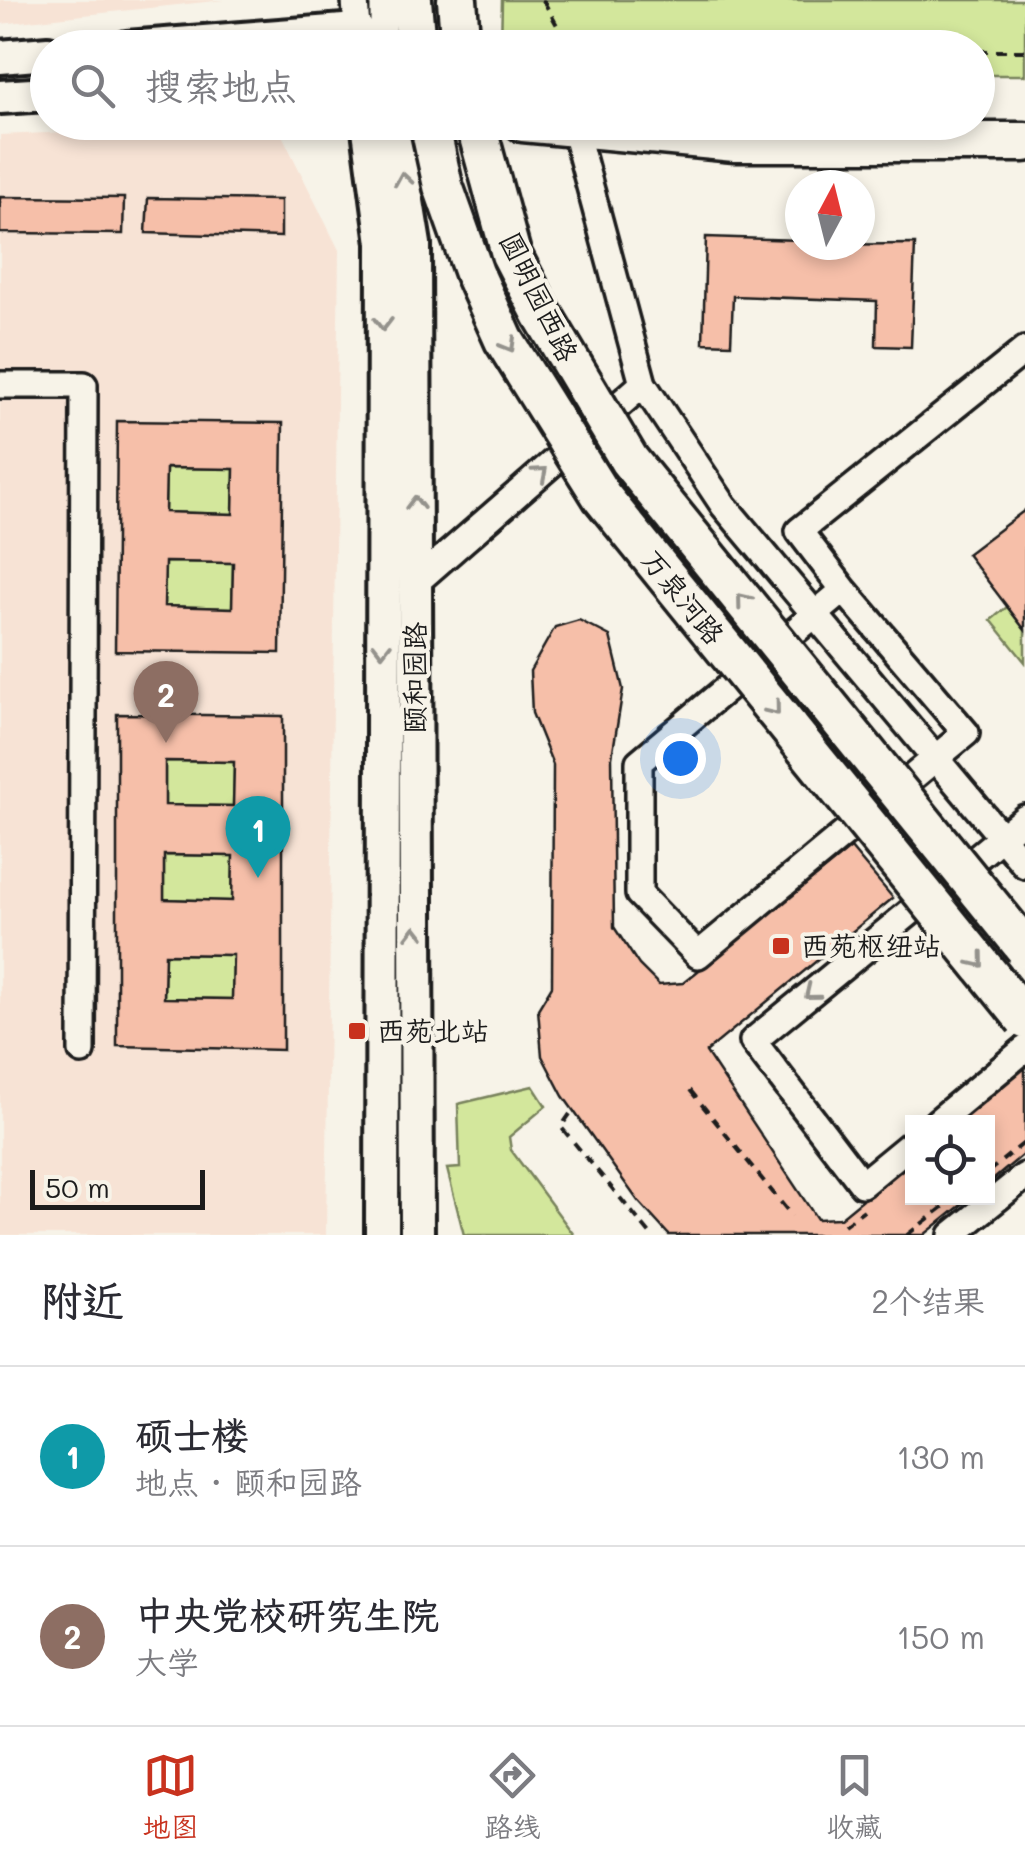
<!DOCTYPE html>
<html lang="zh">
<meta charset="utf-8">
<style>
:root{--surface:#fff;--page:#f7f7f7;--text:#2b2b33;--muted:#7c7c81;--line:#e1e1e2;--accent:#c8321e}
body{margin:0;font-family:Mali,"LXGW WenKai TC",sans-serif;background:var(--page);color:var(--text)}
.controls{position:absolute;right:30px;bottom:30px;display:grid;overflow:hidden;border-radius:0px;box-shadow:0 5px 15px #0003}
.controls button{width:90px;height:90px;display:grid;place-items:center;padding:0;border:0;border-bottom:2px solid var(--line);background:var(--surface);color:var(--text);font:50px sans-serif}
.compass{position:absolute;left:785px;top:170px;width:90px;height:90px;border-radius:50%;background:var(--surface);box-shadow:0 5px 15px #0003;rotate:7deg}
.scale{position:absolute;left:30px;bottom:25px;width:175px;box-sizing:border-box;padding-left:10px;border:5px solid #1c1c1c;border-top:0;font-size:28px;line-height:35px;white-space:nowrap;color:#1c1c1c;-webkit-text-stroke:8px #f7f3e8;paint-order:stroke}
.you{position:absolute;left:680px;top:758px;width:35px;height:35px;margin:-25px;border:8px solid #fff;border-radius:50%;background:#1a73e8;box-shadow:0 0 0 15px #1a73e833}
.badge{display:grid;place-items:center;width:65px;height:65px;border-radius:50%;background:var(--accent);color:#fff;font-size:32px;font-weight:700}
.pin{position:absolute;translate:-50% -82px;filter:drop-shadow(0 2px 5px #0008)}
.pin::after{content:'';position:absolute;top:52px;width:35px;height:30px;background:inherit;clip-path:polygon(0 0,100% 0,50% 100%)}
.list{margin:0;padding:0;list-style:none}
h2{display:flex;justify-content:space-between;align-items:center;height:130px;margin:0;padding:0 40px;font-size:42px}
h2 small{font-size:32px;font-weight:400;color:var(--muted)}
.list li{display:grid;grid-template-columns:65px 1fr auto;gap:30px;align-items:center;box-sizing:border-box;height:180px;padding:0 40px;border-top:2px solid var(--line)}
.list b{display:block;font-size:38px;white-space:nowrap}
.list p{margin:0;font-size:32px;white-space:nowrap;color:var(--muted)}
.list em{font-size:32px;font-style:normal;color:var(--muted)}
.icon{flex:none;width:55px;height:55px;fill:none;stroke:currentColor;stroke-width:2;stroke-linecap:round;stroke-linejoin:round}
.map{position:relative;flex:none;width:1025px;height:1235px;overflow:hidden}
.search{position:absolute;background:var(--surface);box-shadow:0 5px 15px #0003;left:30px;right:30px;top:30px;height:110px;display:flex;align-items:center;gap:25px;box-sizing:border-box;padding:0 35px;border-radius:55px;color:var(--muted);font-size:38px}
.sheet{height:490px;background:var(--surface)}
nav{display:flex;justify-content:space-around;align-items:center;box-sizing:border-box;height:140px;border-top:2px solid var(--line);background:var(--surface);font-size:28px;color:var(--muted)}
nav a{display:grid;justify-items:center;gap:5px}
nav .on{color:var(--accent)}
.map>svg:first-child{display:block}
.built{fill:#f7e3d5}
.green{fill:#d3e79c;stroke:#78825c;stroke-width:2.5}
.building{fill:#f6bfa9;stroke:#1c1c1c;stroke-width:2.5;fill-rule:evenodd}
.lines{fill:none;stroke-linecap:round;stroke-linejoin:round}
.minor-casing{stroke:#1c1c1c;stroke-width:32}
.major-casing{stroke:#1c1c1c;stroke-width:40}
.highway-casing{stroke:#1c1c1c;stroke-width:45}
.path{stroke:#1c1c1c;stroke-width:4;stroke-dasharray:10 8;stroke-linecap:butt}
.minor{stroke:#f7f3e8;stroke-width:25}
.major{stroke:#f7f3e8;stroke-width:32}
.highway{stroke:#f7f3e8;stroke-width:38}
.highway-bridge-casing{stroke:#1c1c1c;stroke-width:45;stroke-linecap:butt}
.highway-bridge{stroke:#f7f3e8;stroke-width:38}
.oneway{stroke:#94928c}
.poi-dot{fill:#c8321e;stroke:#f7f3e8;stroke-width:4}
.labels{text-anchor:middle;stroke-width:8;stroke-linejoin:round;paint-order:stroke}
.street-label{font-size:28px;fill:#1c1c1c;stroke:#f7f3e8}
.poi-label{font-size:28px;fill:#1c1c1c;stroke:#f7f3e8;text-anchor:start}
</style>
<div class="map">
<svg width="1025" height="1235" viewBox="0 0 1025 1235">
<rect width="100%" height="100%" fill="#f7f3e8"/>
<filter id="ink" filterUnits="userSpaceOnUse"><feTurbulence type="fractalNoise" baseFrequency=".01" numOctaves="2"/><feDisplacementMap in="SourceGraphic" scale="20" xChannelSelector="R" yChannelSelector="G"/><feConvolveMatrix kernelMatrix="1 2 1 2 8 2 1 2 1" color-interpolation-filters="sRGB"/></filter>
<g filter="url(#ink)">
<g class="built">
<polygon points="0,0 224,0 0,24"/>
<polygon points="276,123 339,250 326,1235 0,1235 0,135"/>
</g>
<g class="green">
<polygon points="502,0 1025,0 1025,75 978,75 978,48 501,47"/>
<polygon points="166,468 234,469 233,514 165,512"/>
<polygon points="165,562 233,563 232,608 164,606"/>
<polygon points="1007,607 1025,630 1025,662 991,620"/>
<polygon points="165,761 234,762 233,806 165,805"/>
<polygon points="164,855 233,856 232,901 164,899"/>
<polygon points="165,954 233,955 232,999 164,998"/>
<polygon points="533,1086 546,1106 509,1137 511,1150 574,1235 464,1235 447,1169 460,1168 458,1104"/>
</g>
<g class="building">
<polygon points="0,197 124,198 123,234 0,233"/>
<polygon points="148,198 281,200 281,237 146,233"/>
<polygon points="706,237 800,240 800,245 915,244 911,347 876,346 877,301 733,296 731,344 703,343"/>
<path d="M 117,421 L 283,423 L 280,653 L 115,651 ZM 166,468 L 234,469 L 233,514 L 165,512 ZM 165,562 L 233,563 L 232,608 L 164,606 Z"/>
<polygon points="1025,510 1025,630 967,554"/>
<polygon points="579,620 610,636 623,689 612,757 614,927 639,965 659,985 683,983 851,848 893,898 706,1052 817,1219 840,1218 912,1159 912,1198 970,1198 924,1235 669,1235 638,1201 563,1096 542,1056 538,1009 552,986 553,765 532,713 530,671 555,627"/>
<path d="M 117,714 L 283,716 L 283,1050 L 117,1046 ZM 165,761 L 234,762 L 233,806 L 165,805 ZM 164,855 L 233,856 L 232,901 L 164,899 ZM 165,954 L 233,955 L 232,999 L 164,998 Z"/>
<polygon points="1025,1066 1025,1153 988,1184 988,1122 957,1122"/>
</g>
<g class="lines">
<g class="minor-casing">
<g id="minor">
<polyline points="355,0 357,30"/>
<polyline points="383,48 383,0"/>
<polyline points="574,127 643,384 724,506 1025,865"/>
<polyline points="0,385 84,385 82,1051"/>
<polyline points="415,583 643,384"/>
<polyline points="844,590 639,762 639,894 698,955 966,733 844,590 799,531 1025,350"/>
<polyline points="937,1122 1025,1049"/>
<polyline points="912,1143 862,1184 753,1041 1025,818"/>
<polyline points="952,1235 1025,1176"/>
</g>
</g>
<g class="major-casing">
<g id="major">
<polyline points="127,48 357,30"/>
<polyline points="0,57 48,53"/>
<polyline points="0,97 48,94"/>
<polyline points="368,122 384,243 382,1235"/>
<polyline points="394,122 414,244 417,1235"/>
</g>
</g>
<g class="highway-casing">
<g id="highway">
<polyline points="412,0 416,48"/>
<polyline points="457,0 461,48"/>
<polyline points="523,122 735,142 1025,142"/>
</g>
</g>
<g class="path">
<polyline points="543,0 563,36 595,48"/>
<polyline points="978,51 1025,51"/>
<polyline points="690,1090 792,1216"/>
<polyline points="570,1114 561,1127 651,1235"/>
<polyline points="988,1172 1025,1142"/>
<polyline points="844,1225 864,1210"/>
<polyline points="907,1235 955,1198"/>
</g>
<use href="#minor" class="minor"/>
<use href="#major" class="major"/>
<use href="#highway" class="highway"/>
<g class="highway-bridge-casing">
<g id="highway-bridge">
<polyline points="429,122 443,186 474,273 504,340 602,497 1025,1019"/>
<polyline points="475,122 511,254 542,314 629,460 1025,948"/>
</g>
</g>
<use href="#highway-bridge" class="highway-bridge"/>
</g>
<defs><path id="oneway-chevron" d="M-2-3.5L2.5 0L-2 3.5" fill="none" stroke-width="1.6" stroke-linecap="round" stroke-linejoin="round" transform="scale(2.5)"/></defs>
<g class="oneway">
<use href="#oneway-chevron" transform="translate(403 179) rotate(-99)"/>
<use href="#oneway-chevron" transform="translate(383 324) rotate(90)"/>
<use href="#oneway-chevron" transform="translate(509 345) rotate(60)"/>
<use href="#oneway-chevron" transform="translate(541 473) rotate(-41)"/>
<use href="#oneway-chevron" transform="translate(415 503) rotate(-90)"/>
<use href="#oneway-chevron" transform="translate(743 600) rotate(-129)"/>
<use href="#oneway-chevron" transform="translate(382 649) rotate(90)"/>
<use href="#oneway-chevron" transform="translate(774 709) rotate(51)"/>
<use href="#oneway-chevron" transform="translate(415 933) rotate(-90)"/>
<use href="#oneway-chevron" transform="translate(978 961) rotate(51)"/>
<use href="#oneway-chevron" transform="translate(811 993) rotate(141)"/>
</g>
</g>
<g class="poi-dot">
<rect x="771" y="936" width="20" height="20" rx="5"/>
<rect x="347" y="1021" width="20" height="20" rx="5"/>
</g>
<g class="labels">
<g class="street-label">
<text transform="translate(539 297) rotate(64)" y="10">圆明园西路</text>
<text transform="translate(683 597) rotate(51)" y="10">万泉河路</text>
<text transform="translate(415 678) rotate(-90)" y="10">颐和园路</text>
</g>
<g class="poi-label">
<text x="801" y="956">西苑枢纽站</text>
<text x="377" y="1041">西苑北站</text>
</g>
</g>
</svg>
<div class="controls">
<button><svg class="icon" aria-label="locate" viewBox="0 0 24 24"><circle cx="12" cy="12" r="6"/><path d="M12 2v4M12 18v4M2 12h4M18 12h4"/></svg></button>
</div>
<svg class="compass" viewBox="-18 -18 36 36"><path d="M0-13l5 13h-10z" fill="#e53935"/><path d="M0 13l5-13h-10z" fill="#7c7c81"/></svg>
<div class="scale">50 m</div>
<div class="you"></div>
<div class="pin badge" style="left:258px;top:878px;background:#0f9aa8">1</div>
<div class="pin badge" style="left:166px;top:743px;background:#8d6e63">2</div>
<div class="search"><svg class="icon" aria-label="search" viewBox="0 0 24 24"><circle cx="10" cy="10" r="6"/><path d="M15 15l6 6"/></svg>搜索地点</div>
</div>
<section class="sheet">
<h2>附近<small>2个结果</small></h2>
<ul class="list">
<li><span class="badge" style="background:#0f9aa8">1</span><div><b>硕士楼</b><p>地点 · 颐和园路</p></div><em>130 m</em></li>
<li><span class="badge" style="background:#8d6e63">2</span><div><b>中央党校研究生院</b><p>大学</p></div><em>150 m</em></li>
</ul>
</section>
<nav>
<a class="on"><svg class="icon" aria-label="map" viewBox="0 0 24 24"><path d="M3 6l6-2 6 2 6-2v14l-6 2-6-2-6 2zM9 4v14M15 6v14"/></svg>地图</a>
<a><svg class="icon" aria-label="directions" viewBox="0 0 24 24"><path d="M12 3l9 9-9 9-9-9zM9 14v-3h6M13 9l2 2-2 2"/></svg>路线</a>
<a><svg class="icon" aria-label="saved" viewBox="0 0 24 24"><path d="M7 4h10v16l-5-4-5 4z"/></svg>收藏</a>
</nav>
